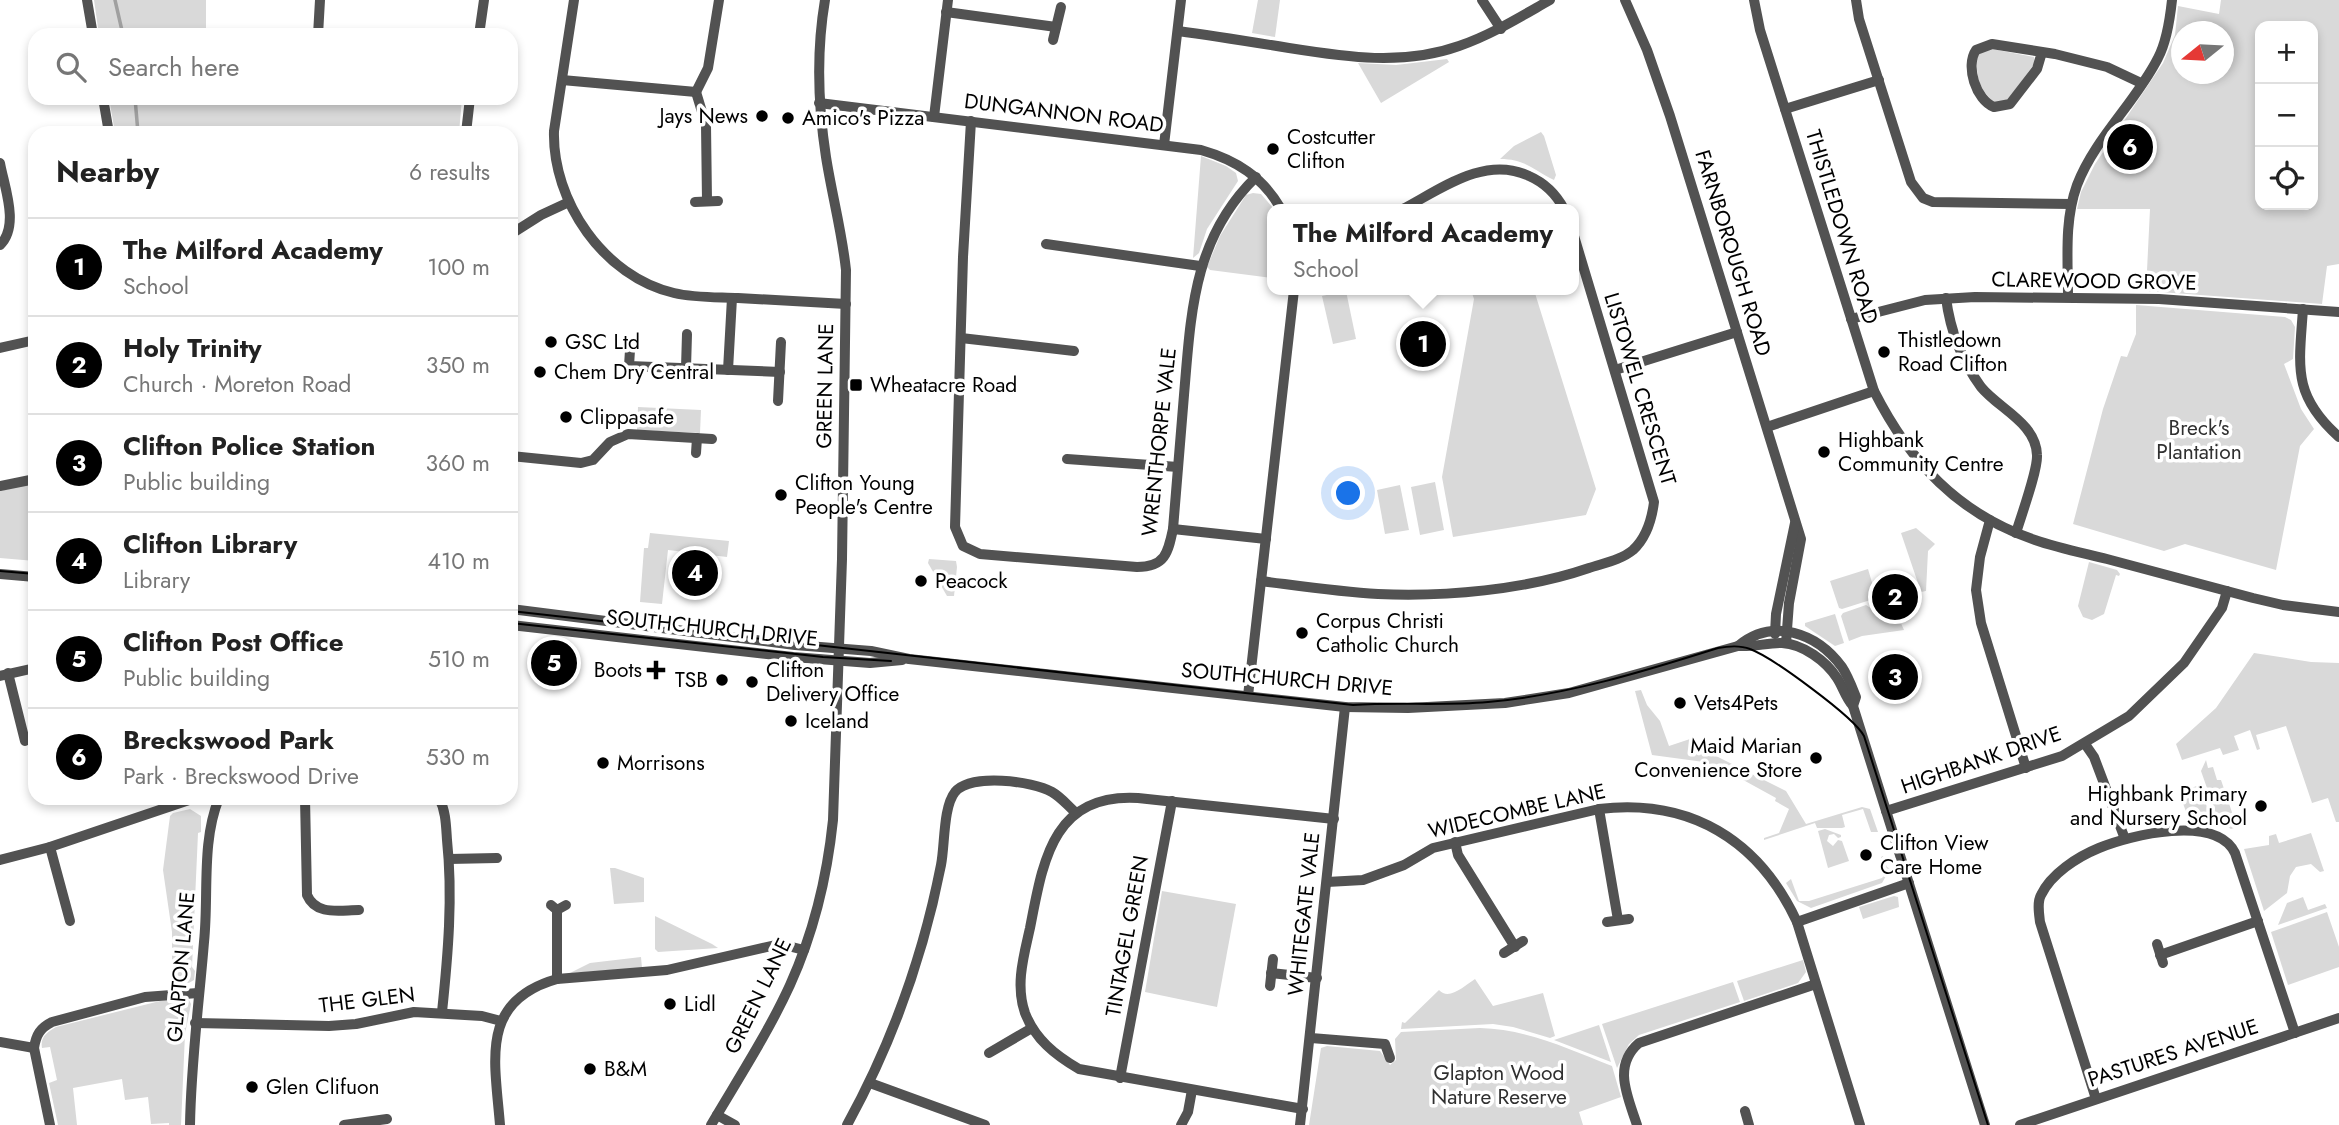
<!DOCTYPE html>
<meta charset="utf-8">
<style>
:root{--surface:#fff;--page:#f6f6f6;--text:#222;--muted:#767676;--line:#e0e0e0;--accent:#000}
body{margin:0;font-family:Jost,sans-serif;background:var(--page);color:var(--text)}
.controls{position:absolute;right:21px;top:21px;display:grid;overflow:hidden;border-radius:14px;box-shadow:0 4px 10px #0003}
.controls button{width:63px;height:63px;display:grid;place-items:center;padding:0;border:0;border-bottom:2px solid var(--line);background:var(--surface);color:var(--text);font:35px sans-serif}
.compass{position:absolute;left:2171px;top:21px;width:63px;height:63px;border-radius:50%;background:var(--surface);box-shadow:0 4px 10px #0003;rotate:252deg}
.you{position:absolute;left:1349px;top:494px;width:24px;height:24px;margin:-18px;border:5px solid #fff;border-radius:50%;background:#1a73e8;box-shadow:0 0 0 10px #1a73e833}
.badge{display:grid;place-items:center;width:46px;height:46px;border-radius:50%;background:var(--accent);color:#fff;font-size:23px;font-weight:700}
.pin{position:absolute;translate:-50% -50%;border:4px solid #fff;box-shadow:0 2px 7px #0006}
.popup{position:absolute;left:1267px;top:204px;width:312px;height:91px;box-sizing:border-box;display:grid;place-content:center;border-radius:14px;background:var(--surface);filter:drop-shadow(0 2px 5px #0005);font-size:23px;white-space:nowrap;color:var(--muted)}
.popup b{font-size:26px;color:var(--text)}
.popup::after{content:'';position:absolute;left:50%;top:100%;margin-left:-14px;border:14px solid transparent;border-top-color:var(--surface)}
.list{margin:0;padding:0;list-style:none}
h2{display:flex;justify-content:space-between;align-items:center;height:91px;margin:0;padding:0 28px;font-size:30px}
h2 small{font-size:23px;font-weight:400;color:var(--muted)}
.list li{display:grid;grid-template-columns:46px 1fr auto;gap:21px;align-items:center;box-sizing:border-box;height:98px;padding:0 28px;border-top:2px solid var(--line)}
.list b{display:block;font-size:26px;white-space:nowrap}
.list p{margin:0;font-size:23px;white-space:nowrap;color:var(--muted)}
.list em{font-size:23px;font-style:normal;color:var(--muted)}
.icon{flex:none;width:38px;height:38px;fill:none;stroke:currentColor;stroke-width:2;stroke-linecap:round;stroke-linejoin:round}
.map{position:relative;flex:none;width:2339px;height:1125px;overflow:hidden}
.search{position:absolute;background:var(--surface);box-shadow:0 4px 10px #0003;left:28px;top:28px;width:490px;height:77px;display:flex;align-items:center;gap:18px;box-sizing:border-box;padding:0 24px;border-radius:21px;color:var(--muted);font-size:26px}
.panel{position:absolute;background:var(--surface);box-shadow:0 4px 10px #0003;left:28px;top:126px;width:490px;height:679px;border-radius:21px}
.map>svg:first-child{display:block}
.green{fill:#d9d9d9;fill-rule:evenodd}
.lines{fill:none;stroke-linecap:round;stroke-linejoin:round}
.stream{stroke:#a0a0a0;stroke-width:3.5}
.minor{stroke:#525252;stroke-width:10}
.tram{stroke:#000;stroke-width:2}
.poi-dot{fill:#000;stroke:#fff;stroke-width:2.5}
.labels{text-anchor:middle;stroke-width:7;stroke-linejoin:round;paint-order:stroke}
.street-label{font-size:21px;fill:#000;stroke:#fff}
.poi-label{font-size:21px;fill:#000;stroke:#fff;text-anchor:start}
.park-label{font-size:21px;fill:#303030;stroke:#fff}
</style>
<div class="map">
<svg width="2339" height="1125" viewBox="0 0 2339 1125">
<rect width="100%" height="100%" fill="#fff"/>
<g class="green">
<polygon points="94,0 206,0 206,35 99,35"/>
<polygon points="1258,0 1280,0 1275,37 1252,33"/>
<path d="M 2221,0 L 2339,0 L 2339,264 L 2327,266 L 2322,304 L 2146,291 L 2150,209 L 2077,209 L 2081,192 L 2095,164 L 2163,63 L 2175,35 L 2178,6 L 2219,14 ZM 2313,26 L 2313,205 L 2260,205 L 2260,26 ZM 2182,32 L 2224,32 L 2224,74 L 2182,74 Z"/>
<path d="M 1987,48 L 2034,57 L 2035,63 L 2007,101 L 1995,103 C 1979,89 1976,78 1977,56 Z"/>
<polygon points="1447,59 1449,62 1381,103 1358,63 1396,65"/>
<polygon points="109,98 462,98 459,133 115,133"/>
<path d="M 1541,132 L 1544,136 L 1556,175 L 1554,180 C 1533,170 1526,159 1500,159 L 1514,146 Z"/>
<polygon points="1201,156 1226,166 1236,173 1238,181 1207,229 1199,253 1193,258"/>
<polygon points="1253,193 1261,194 1274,209 1272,278 1210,270 1207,267 1220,236 1246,195"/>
<polygon points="1471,290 1534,290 1596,489 1586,515 1453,537 1442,477 1474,299"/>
<polygon points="1346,291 1356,339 1333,344 1322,296"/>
<polygon points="2136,305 2285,317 2291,320 2295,327 2293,359 2284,364 2301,409 2314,429 2300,446 2276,570 2185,544 2164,551 2073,524 2103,409 2121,356 2127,357 2136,334"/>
<polygon points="638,407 701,410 700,433 637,430"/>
<polygon points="1435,482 1444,530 1420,535 1411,487"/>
<polygon points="35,483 35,561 0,558 0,491"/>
<polygon points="1400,485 1409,530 1385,534 1377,490"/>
<polygon points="1916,528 1935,544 1928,551 1926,591 1921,592 1901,533"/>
<polygon points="650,533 729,541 727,557 668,550 662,604 640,602 644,548 648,548"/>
<polygon points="929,559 956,561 957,567 954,596 947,596 928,563"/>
<polygon points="2089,562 2117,570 2120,574 2119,576 2116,575 2104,614 2092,620 2083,617 2078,606"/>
<polygon points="1868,569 1876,596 1882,595 1883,596 1842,609 1839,608 1830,581"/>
<polygon points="1866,605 1883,616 1896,612 1904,630 1862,636 1849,641 1841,616 1843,613"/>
<polygon points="1835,614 1844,643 1835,646 1805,626 1805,623"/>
<polygon points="2254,653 2311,662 2339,663 2339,822 2336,822 2328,798 2312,803 2286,726 2256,735 2260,749 2257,750 2250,730 2234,736 2239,750 2223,755 2220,748 2182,760 2176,744 2216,708"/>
<polygon points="1641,690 1647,705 1660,721 1669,746 1690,739 1694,741 1696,746 1786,791 1806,824 1862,807 1870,809 1878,832 1871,832 1863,809 1842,815 1845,827 1842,828 1817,828 1815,823 1764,840 1764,838 1779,833 1789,809 1775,801 1776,798 1736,776 1704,762 1652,755 1635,691"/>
<polygon points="2206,760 2208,768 2213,767 2217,780 2221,780 2237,827 2231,829 2219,822 2201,771"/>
<polygon points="2199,785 2212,821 2213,824 2190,822 2179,793"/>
<polygon points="190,809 201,816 201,832 198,833 192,967 195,971 194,980 187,984 172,985 172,932 163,870 170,816 173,813"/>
<polygon points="1825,829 1841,835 1841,837 1838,838 1834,834 1829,835 1827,841 1833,846 1838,840 1842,841 1849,861 1828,868 1818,831"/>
<polygon points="2311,833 2324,871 2320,872 2311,864 2296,867 2290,876 2287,893 2264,911 2244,849 2269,845 2269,836 2276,834 2279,843"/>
<polygon points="1883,856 1887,867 1890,869 1882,883 1811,908 1797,901 1786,883 1791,879 1799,901 1809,901 1882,878 1886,873 1881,857"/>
<polygon points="610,868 615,868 644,878 644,902 614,904"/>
<polygon points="1162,891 1236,904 1217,1007 1145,992"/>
<polygon points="1894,896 1898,897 1899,907 1863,919 1859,907"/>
<polygon points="2303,897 2308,910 2325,904 2327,908 2278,925 2287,903"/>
<polygon points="2327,912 2339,947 2339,967 2288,985 2271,932"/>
<polygon points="655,916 712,944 718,948 658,952 655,949"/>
<polygon points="641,957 642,968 570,973 590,963"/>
<polygon points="1803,960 1806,972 1798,983 1744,1001 1737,981"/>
<path d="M 1475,979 L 1493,1006 L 1543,993 L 1555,1036 L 1550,1038 L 1513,1027 L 1493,1024 L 1401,1029 L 1402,1022 L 1405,1023 L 1439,990 C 1449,1001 1464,986 1475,979 Z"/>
<polygon points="1733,982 1740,1002 1639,1035 1629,1044 1617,1068 1602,1024"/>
<path d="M 168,999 L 189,1000 L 191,1004 L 185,1034 L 181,1125 L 169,1125 L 169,1123 L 151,1124 L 148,1097 L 125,1100 L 122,1079 L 73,1088 L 77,1125 L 58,1125 L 49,1083 L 57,1080 L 50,1047 L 42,1048 C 40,1037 47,1032 56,1027 Z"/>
<polygon points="1599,1025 1611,1062 1554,1040"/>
<path d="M 1480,1028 C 1527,1029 1569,1049 1612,1066 L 1621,1097 L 1579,1112 L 1583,1125 L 1309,1125 L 1321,1048 L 1327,1046 L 1380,1051 L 1390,1065 L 1396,1060 L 1395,1039 L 1401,1032 Z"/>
</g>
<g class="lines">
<g class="stream">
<polyline points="115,0 123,35"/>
<polyline points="135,98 138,133"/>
</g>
<g class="minor">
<polyline points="87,0 93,35"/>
<path d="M 574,0 L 554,131 C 552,201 604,277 674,293 C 695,298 717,297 738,298 C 774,300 810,302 846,304"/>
<polyline points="1482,0 1501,29"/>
<polyline points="1625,0 1647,50 1670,116 1801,539 1789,603 1786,643"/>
<path d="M 1754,0 L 1760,30 L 1874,391 C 1910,462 1958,514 2035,540 C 2058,548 2083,553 2107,559 C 2156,572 2204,585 2253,598 L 2283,605 L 2339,612"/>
<polyline points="1856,0 1859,19 1911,182 1923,198 1933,202 2071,204"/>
<polyline points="946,12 1056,27"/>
<path d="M 1178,31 C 1215,36 1252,42 1289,48 C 1346,57 1403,66 1459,46 C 1491,35 1520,17 1550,0"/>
<polyline points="242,34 281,35"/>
<polyline points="318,35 320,0"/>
<polyline points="479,35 484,0"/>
<polyline points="1053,40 1061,7"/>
<path d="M 2042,52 L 2037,69 L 2010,104 L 1994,107 C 1976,100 1965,66 1976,50 L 1992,44 L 2055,54 L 2107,67 L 2141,83"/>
<polyline points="562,80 696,92"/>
<polyline points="696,92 706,125 707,201"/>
<polyline points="696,92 708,68 719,0"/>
<polyline points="103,98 109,133"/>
<path d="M 819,103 L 1201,150 C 1236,160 1263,177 1281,209"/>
<polyline points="1785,109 1879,80"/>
<polyline points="934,117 948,0"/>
<path d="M 971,121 L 963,257 L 955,527 L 963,546 L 980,554 L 1137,567 C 1165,567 1168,553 1173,529 C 1177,484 1180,440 1184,395 C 1191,313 1193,238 1256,177"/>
<polyline points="466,133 470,98"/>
<polyline points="1164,145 1181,0"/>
<path d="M 0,163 C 4,186 20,226 0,245"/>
<polyline points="695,202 718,201"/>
<path d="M 1403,209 C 1441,189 1485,155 1529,176 C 1545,183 1556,194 1564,209"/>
<polyline points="511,234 541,215 569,202"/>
<polyline points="1046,244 1200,266"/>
<path d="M 2068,297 C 2068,260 2064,221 2077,185 C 2095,138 2136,102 2158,58 C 2167,41 2170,19 2172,0"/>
<path d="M 1946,298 C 1950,329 1962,361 1981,387 C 1999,409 2036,423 2037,455 C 2038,470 2021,516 2016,533"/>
<path d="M 2303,309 C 2299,367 2292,395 2339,437"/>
<polyline points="1851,319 1925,300 1975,297 2159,299 2339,312"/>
<polyline points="961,338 1074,351"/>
<polyline points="0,348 35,340"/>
<polyline points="630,350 629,366 780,372"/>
<polyline points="686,368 687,334"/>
<polyline points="728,370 732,298"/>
<polyline points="1615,370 1737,332"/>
<polyline points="778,401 781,342"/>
<polyline points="1767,427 1874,391"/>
<polyline points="696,453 697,438"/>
<polyline points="511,456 581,463 593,460 610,442 628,434 712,439"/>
<polyline points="1067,459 1178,467"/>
<polyline points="0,486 35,479"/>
<polyline points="1990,520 1980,557 1976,590 1981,623 2026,768"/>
<polyline points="1173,529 1266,539"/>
<polyline points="0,574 35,577"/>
<path d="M 1261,581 C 1300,586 1339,592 1378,594 C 1445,597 1525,590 1589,568 C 1604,563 1621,560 1633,550 C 1646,538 1652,518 1654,502 L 1574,236"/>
<path d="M 511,609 L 795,645 L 871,651 L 909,659 L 1345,707 L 1408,708 L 1505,703 L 1569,693 L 1738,646 C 1753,647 1767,643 1782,643 C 1803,644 1826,661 1837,678 C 1843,687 1845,697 1853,706 L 1985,1125"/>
<polyline points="511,625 793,657 870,663 902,660"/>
<polyline points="1775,634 1776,614 1795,523"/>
<path d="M 1738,646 C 1773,617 1817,633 1842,667 C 1848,676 1852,687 1856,697 L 1853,706"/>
<polyline points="8,673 25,741"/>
<polyline points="0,676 35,668"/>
<polyline points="1248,696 1294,290"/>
<polyline points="2085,744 2094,757 2125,839"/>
<path d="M 305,798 L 307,895 C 316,916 340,910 359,910"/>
<path d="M 439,798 C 446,811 446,826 447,840 C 453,897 448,955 442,1012"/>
<polyline points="1599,809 1618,920"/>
<polyline points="1886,811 2062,756 2129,716 2184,663 2222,608 2227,591"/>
<polyline points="1455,842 1458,855 1515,947"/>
<polyline points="50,847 70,921"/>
<polyline points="449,859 497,858"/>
<polyline points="0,860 50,847 195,798"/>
<path d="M 1327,882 L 1363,880 L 1404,865 L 1433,848 L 1599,809 C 1690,798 1759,840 1797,922 L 1860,1125"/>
<polyline points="551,905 557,910 566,905"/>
<polyline points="557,910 557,979"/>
<polyline points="1607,922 1629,919"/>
<polyline points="1797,922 1909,883"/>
<polyline points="2157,944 2163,963"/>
<polyline points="1504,953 1523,941"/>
<polyline points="2160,955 2258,921"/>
<polyline points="1271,973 1317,978"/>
<polyline points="1270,986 1273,959"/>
<polyline points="195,1023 329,1026 356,1024 414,1012 482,1016 501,1021"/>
<polyline points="1311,1038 1385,1044 1390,1058"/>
<polyline points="0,1042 34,1048"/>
<polyline points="989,1053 1032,1028"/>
<polyline points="1120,1078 1172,801"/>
<polyline points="870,1083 985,1125"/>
<path d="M 2096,1099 L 2040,922 C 2039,914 2037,902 2041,895 C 2051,874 2077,857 2099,848 C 2130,835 2216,814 2235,853 L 2295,1033"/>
<path d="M 1303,1109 L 1079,1069 C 1055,1055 1035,1039 1025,1013 C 1015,985 1024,955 1030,928 C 1043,862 1052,793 1138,798 L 1334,819"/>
<polyline points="1745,1111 1749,1125"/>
<polyline points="717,1115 735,1125"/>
<path d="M 50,1125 L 34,1048 C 36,1035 40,1028 52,1022 L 145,997 L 198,993"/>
<path d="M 190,1125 C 191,1063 199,1003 204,942 C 209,894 201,843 219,798"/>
<polyline points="344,1125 387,1119"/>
<path d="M 500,1125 C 495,1061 479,1001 557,979 L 667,970 L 780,944 L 804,950"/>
<path d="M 711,1125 C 738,1079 768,1033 790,985 C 814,932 827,878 833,820 L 842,559 L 846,270 C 842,232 832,195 826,157 C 818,105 816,53 825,0"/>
<path d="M 847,1125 C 892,1043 923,957 941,865 C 945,845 943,807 955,792 C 971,773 1032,781 1052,792 C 1061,797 1068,806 1076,813"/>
<polyline points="1181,1125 1188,1112 1192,1090"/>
<polyline points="1300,1125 1345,707"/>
<path d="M 1637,1125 C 1628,1097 1612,1066 1639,1043 L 1816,984"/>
<polyline points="2020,1125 2339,1018"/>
</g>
<g class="tram">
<polyline points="0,571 35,574"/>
<path d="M 511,611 L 1353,705 C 1398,702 1443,706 1488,702 C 1567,695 1642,672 1718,648 C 1729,646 1740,645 1750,649 C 1772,657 1854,717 1864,736 L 1988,1125"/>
<polyline points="511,623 823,657 891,661"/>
</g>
</g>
<g class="poi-dot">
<circle cx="762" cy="116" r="7"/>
<circle cx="788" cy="118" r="7"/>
<circle cx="1273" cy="149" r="7"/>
<circle cx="551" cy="342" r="7"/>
<circle cx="1884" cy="352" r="7"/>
<circle cx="540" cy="372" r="7"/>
<rect x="849" y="378" width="14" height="14" rx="3.5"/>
<circle cx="566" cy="417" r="7"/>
<circle cx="1824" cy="452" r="7"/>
<circle cx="781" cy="495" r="7"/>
<circle cx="921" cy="581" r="7"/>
<circle cx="1302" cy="633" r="7"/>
<path d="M652.5 659.5h7v7h7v7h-7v7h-7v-7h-7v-7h7z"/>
<circle cx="722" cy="680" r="7"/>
<circle cx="752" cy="682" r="7"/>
<circle cx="1680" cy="703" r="7"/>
<circle cx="791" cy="721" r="7"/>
<circle cx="1816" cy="758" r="7"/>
<circle cx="603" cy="763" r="7"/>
<circle cx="2261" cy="806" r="7"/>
<circle cx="1866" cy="855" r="7"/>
<circle cx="670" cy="1004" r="7"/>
<circle cx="590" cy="1069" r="7"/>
<circle cx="252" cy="1087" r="7"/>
</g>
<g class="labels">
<g class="street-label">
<text transform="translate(1064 113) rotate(7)" y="7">DUNGANNON ROAD</text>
<text transform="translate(1842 227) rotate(73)" y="7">THISTLEDOWN ROAD</text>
<text transform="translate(1733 253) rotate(73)" y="7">FARNBOROUGH ROAD</text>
<text transform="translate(2094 281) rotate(1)" y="7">CLAREWOOD GROVE</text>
<text transform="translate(825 386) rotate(-89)" y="7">GREEN LANE</text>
<text transform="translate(1640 389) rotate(73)" y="7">LISTOWEL CRESCENT</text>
<text transform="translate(1159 442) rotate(-84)" y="7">WRENTHORPE VALE</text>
<text transform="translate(712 628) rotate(6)" y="7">SOUTHCHURCH DRIVE</text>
<text transform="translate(1287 679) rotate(5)" y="7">SOUTHCHURCH DRIVE</text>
<text transform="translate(1981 760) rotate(-19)" y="7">HIGHBANK DRIVE</text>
<text transform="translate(1517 811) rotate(-13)" y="7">WIDECOMBE LANE</text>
<text transform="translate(1304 914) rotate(-84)" y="7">WHITEGATE VALE</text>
<text transform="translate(1127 936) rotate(-80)" y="7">TINTAGEL GREEN</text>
<text transform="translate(181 967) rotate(-85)" y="7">GLAPTON LANE</text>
<text transform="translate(758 996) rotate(-64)" y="7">GREEN LANE</text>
<text transform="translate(367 1000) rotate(-7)" y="7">THE GLEN</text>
<text transform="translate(2173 1053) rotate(-18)" y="7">PASTURES AVENUE</text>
</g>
<g class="poi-label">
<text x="748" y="123" text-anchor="end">Jays News</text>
<text x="802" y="125">Amico's Pizza</text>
<text x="1287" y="144">Costcutter<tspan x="1287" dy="24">Clifton</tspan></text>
<text x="1898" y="347">Thistledown<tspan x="1898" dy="24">Road Clifton</tspan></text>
<text x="565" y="349">GSC Ltd</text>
<text x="554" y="379">Chem Dry Central</text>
<text x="870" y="392">Wheatacre Road</text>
<text x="580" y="424">Clippasafe</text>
<text x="1838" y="447">Highbank<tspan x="1838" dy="24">Community Centre</tspan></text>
<text x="795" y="490">Clifton Young<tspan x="795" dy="24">People's Centre</tspan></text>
<text x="935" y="588">Peacock</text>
<text x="1316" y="628">Corpus Christi<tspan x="1316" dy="24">Catholic Church</tspan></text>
<text x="642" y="677" text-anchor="end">Boots</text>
<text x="766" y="677">Clifton<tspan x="766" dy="24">Delivery Office</tspan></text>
<text x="708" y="687" text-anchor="end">TSB</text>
<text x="1694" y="710">Vets4Pets</text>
<text x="805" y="728">Iceland</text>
<text x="1802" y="753" text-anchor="end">Maid Marian<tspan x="1802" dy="24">Convenience Store</tspan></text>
<text x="617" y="770">Morrisons</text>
<text x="2247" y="801" text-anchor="end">Highbank Primary<tspan x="2247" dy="24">and Nursery School</tspan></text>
<text x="1880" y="850">Clifton View<tspan x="1880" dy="24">Care Home</tspan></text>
<text x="684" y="1011">Lidl</text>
<text x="604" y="1076">B&amp;M</text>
<text x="266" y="1094">Glen Clifuon</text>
</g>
<g class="park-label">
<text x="2199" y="435">Breck's<tspan x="2199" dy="24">Plantation</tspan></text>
<text x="1499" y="1080">Glapton Wood<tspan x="1499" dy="24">Nature Reserve</tspan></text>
</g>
</g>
</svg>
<div class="controls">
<button>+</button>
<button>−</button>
<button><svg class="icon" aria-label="locate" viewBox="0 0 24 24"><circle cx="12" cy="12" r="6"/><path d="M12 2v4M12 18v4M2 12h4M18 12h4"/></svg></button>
</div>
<svg class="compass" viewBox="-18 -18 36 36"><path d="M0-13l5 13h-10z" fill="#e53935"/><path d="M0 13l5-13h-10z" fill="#767676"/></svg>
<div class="you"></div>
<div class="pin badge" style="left:1423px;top:344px">1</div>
<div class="popup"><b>The Milford Academy</b>School</div>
<div class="pin badge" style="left:1895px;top:597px">2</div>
<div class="pin badge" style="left:1895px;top:677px">3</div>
<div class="pin badge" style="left:695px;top:573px">4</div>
<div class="pin badge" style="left:554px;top:663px">5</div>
<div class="pin badge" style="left:2130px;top:147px">6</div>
<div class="search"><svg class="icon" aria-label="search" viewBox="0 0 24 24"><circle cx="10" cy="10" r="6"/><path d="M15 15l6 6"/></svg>Search here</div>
<section class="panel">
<h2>Nearby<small>6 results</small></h2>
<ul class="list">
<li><span class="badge">1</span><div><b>The Milford Academy</b><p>School</p></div><em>100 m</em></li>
<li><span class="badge">2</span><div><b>Holy Trinity</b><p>Church · Moreton Road</p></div><em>350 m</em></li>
<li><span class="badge">3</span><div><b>Clifton Police Station</b><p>Public building</p></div><em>360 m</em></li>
<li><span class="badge">4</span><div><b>Clifton Library</b><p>Library</p></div><em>410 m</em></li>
<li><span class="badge">5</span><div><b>Clifton Post Office</b><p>Public building</p></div><em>510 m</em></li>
<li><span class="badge">6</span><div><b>Breckswood Park</b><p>Park · Breckswood Drive</p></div><em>530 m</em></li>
</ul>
</section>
</div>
